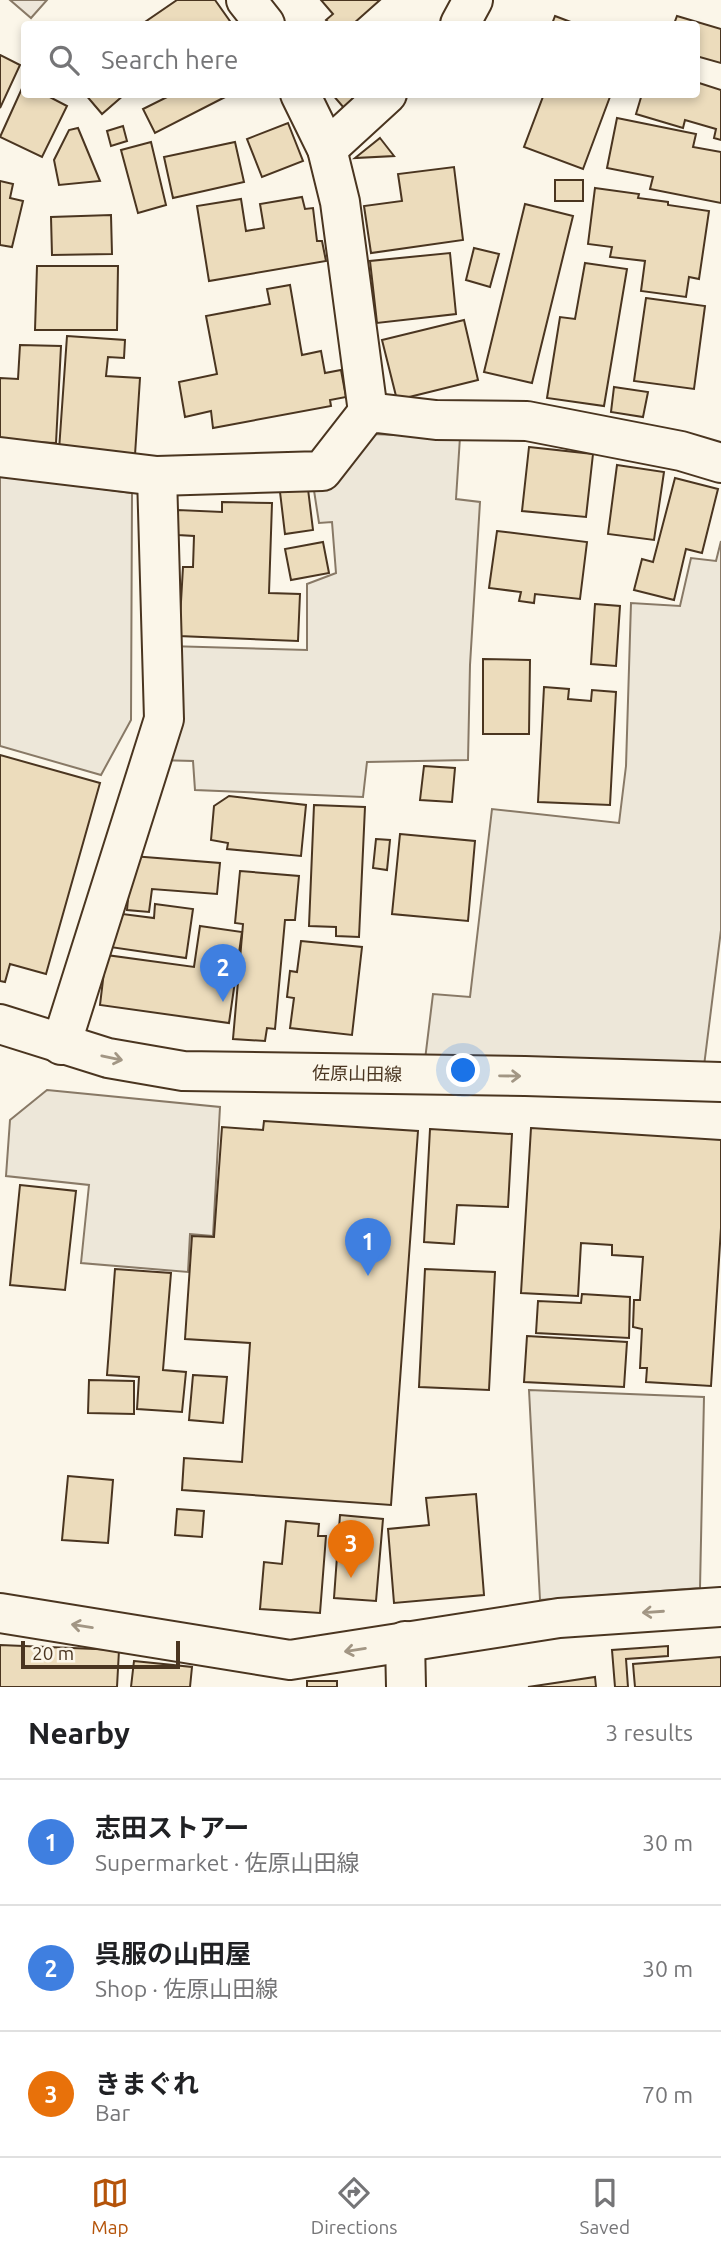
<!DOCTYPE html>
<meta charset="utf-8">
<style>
:root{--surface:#fff;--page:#f2f2f2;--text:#202124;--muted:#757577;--line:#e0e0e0;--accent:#b45309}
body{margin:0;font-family:Ubuntu,"Noto Sans JP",sans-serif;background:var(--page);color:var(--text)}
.scale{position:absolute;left:21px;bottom:18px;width:159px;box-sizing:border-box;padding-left:7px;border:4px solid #4a3520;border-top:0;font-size:19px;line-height:24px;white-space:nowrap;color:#4a3520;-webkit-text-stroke:5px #fbf6e9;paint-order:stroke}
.you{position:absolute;left:464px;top:1071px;width:24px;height:24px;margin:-18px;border:5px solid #fff;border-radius:50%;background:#1a73e8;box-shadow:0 0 0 10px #1a73e833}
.badge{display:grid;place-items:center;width:46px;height:46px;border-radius:50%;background:var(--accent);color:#fff;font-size:23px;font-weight:700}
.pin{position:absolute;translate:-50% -58px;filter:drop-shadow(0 2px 4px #0008)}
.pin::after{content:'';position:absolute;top:37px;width:24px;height:21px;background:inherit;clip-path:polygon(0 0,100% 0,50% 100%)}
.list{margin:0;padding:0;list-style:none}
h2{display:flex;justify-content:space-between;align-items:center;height:91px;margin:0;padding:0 28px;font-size:30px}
h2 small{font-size:23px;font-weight:400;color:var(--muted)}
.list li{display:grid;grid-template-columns:46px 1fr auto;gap:21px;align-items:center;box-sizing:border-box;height:126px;padding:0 28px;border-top:2px solid var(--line)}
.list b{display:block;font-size:26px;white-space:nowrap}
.list p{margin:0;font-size:23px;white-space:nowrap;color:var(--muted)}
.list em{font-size:23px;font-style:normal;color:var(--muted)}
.icon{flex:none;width:38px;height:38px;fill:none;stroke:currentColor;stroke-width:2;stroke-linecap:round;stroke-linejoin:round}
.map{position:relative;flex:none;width:721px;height:1687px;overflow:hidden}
.search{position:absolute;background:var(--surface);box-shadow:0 4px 10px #0003;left:21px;right:21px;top:21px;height:77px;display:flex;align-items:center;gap:18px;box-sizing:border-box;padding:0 24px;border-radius:7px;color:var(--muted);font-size:26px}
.sheet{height:469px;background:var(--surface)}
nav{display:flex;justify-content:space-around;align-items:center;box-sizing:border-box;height:98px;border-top:2px solid var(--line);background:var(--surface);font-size:19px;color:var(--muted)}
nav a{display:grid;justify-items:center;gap:4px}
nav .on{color:var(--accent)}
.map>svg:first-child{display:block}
.green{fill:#ede6d9;stroke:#887966;stroke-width:2}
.parking{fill:#ede7d9;stroke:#887966;stroke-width:2}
.building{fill:#ecdcbc;stroke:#4a3520;stroke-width:2}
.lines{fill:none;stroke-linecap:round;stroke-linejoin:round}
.minor-casing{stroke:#4a3520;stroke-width:42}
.major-casing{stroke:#4a3520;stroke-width:42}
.minor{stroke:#fbf6e9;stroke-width:38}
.major{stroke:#fbf6e9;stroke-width:38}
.oneway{stroke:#a29684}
.labels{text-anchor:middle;stroke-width:5;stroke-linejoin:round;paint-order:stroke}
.street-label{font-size:18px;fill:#4a3520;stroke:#fbf6e9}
</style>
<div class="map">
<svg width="721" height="1687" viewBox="0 0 721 1687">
<rect width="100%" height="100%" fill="#fbf6e9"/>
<polygon class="green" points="10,0 47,0 31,18"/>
<g class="parking">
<polygon points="370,434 460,437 456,499 480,502 470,665 468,760 367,762 363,797 195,790 193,761 157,760 168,646 307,650 307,584 336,573 332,522 319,523 313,484"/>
<polygon points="0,475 132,493 131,720 101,775 0,746"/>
<polygon points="721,541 721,930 702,1082 424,1068 433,994 470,997 492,809 619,823 626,766 631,603 680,606 691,558 716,561"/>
<polygon points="47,1090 220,1107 213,1236 190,1234 188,1272 81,1263 89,1185 6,1176 10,1120"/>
<polygon points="529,1390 704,1397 700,1588 540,1600"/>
</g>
<g class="building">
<polygon points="177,0 215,0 232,24 142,24"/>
<polygon points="321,0 380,0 353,24 330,24 326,20 333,14"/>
<polygon points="555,16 576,24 552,24"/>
<polygon points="677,16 721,29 721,63 696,56 696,24 674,24"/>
<polygon points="0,55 20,65 0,108"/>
<polygon points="696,82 721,90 721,140 714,138 716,129 685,120 683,128 636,114 642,94 696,94"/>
<polygon points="24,84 24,94 44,94 67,106 42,157 0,137"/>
<polygon points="85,94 125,94 102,114"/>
<polygon points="173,94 231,94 155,133 143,109"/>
<polygon points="332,94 358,94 344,108"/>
<polygon points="544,94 611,94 583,169 524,147"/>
<polygon points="617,118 696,134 693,147 721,152 721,203 650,189 653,177 607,168"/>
<polygon points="288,123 303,161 262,177 247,139"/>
<polygon points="123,126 127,141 111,146 107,131"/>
<polygon points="78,128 100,181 59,185 54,160 69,130"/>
<polygon points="380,138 394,156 355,158"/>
<polygon points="151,142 166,205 138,213 121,150"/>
<polygon points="235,142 244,182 173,198 164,157"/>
<polygon points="454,167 463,240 371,253 364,206 402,201 398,174"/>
<rect x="555" y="180" width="28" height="21"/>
<polygon points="0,181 13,184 10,198 23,201 12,247 0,245"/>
<polygon points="595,188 639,194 638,198 668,202 668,205 709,211 699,279 689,277 686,297 641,291 645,261 610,257 612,247 588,244"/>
<polygon points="302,197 305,209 313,208 317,241 322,241 326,261 209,281 197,206 241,199 246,231 264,228 260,204"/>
<polygon points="525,204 573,216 532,383 484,372"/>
<polygon points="111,215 112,254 52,255 51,217"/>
<polygon points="474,248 499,254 490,287 466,280"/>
<polygon points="450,253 456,314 377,323 370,261"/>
<polygon points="585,263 627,269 604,406 547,398 560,317 575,319"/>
<polygon points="37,266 118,266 117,330 35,330"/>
<polygon points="290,285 302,355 321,351 325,373 341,370 346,397 330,400 331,406 213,428 211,411 185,417 179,382 217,374 206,316 270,304 267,289"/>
<polygon points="646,298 705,306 694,389 634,381"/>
<polygon points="464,320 478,380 397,400 382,340"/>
<polygon points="67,336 125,340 124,358 108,357 106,376 140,378 135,455 59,450"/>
<polygon points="20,345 61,346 56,443 0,441 0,378 18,379"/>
<polygon points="614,387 648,392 643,417 611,412"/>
<polygon points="529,447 593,454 586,517 522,511"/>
<polygon points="617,465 664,472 654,540 608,534"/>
<polygon points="675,478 718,489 702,553 686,549 674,600 634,590 642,559 653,562"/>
<polygon points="308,489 313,530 285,534 280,492"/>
<polygon points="222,502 272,503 269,593 300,594 298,641 179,636 183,567 193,567 194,536 178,535 178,510 222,512"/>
<polygon points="497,531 587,542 580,599 535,594 534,603 519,601 521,592 489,588"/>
<polygon points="323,542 329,573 291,580 285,549"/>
<polygon points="595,604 620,606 616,666 591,664"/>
<polygon points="483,659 530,660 529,734 483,734"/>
<polygon points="544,687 569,689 568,699 591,701 592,690 616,692 610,805 538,802"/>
<polygon points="0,755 100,783 46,974 10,964 5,982 0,981"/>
<polygon points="424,766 455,768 452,802 420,800"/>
<polygon points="229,796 306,805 301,856 227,849 228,843 211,840 214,806"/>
<polygon points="314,805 365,807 359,937 336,936 336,927 309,926"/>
<polygon points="400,834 475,841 468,921 392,914"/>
<polygon points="376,839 390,840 387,870 373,868"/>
<polygon points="132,856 220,863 217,894 152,889 149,912 127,910"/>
<polygon points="240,871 299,876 295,920 285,920 275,1029 267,1028 265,1041 233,1039 243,924 235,923"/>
<polygon points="155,904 193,909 186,958 110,947 115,913 154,918"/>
<polygon points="200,926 242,932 229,1023 100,1005 106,955 194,967"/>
<polygon points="301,941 362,947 352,1035 290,1028 294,998 287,997 290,971 297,972"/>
<polygon points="264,1121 418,1131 391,1505 182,1490 184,1458 242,1462 250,1343 185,1339 192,1236 214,1237 222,1127 263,1130"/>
<polygon points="531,1128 721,1140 721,1228 711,1386 646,1382 647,1368 640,1368 642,1329 633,1327 634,1300 640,1300 643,1257 612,1255 612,1245 581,1243 578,1296 521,1293"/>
<polygon points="430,1129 512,1134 508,1207 457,1205 454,1244 424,1242"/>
<polygon points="20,1185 76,1191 65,1290 10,1285"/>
<polygon points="115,1269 171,1273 163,1370 186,1372 182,1412 137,1409 139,1377 107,1375"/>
<polygon points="425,1269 495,1272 489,1390 419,1387"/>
<polygon points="582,1294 630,1297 629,1338 536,1333 538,1301 581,1303"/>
<polygon points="527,1336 627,1342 624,1387 524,1382"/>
<polygon points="193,1375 227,1377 223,1423 189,1420"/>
<polygon points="89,1380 134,1381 134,1414 88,1413"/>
<polygon points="68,1476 113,1480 108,1543 62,1540"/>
<polygon points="476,1494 484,1595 394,1603 388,1529 429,1525 426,1498"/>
<polygon points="177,1509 204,1511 202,1537 175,1535"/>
<polygon points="340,1515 383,1519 376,1601 334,1598"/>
<polygon points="286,1521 319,1524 318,1536 326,1536 320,1613 260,1609 264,1562 282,1564"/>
<polygon points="0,1645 119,1650 117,1687 0,1687"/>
<polygon points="668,1646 668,1656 626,1659 628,1687 615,1687 612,1650"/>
<polygon points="721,1657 721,1687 635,1687 633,1664"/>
<polygon points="134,1661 192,1667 190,1687 131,1687"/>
<polygon points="595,1677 596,1687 528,1687"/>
<rect x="307" y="1681" width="30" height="6"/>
</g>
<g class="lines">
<g class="minor-casing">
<g id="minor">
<polyline points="246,0 265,24"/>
<polyline points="460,24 473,0"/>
<polyline points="300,94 327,149 340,202 368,412"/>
<polyline points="327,149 387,94"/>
<polyline points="0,457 157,476 322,471 368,412 436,420 527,421 681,451 721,463"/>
<polyline points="61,1045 164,719 157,476"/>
<polyline points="0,1613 290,1660 559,1618 721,1607"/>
<polyline points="405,1641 406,1687"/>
</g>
</g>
<g class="major-casing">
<polyline id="major" points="0,1024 108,1058 183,1071 525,1076 721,1082"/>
</g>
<use href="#minor" class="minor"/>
<use href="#major" class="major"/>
</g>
<defs><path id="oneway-shaft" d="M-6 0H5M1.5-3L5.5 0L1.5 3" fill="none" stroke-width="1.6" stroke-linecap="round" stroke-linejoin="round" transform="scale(1.75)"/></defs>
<g class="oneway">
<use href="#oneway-shaft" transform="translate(112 1058) rotate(12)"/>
<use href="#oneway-shaft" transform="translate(510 1076) rotate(1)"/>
<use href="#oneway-shaft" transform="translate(653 1612) rotate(176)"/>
<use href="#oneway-shaft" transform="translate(82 1626) rotate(-171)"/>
<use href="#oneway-shaft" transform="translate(355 1650) rotate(171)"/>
</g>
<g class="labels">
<g class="street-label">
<text transform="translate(357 1074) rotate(1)" y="6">佐原山田線</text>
</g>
</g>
</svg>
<div class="scale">20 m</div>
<div class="you"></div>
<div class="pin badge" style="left:368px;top:1276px;background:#3f7fe0">1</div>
<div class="pin badge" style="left:223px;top:1002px;background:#3f7fe0">2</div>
<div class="pin badge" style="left:351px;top:1578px;background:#e8710a">3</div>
<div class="search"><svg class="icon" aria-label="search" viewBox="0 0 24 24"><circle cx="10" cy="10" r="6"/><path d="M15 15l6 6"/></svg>Search here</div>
</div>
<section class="sheet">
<h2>Nearby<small>3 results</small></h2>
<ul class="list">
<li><span class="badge" style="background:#3f7fe0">1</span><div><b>志田ストアー</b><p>Supermarket · 佐原山田線</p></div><em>30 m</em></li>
<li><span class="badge" style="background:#3f7fe0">2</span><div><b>呉服の山田屋</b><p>Shop · 佐原山田線</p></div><em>30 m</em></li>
<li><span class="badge" style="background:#e8710a">3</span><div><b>きまぐれ</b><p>Bar</p></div><em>70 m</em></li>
</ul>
</section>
<nav>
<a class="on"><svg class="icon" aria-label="map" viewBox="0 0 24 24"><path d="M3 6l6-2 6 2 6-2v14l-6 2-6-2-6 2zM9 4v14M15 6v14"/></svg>Map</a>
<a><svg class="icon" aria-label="directions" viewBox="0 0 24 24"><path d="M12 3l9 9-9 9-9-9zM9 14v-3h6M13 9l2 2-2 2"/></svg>Directions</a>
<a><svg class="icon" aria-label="saved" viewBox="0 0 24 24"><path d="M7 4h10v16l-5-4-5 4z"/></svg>Saved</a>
</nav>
